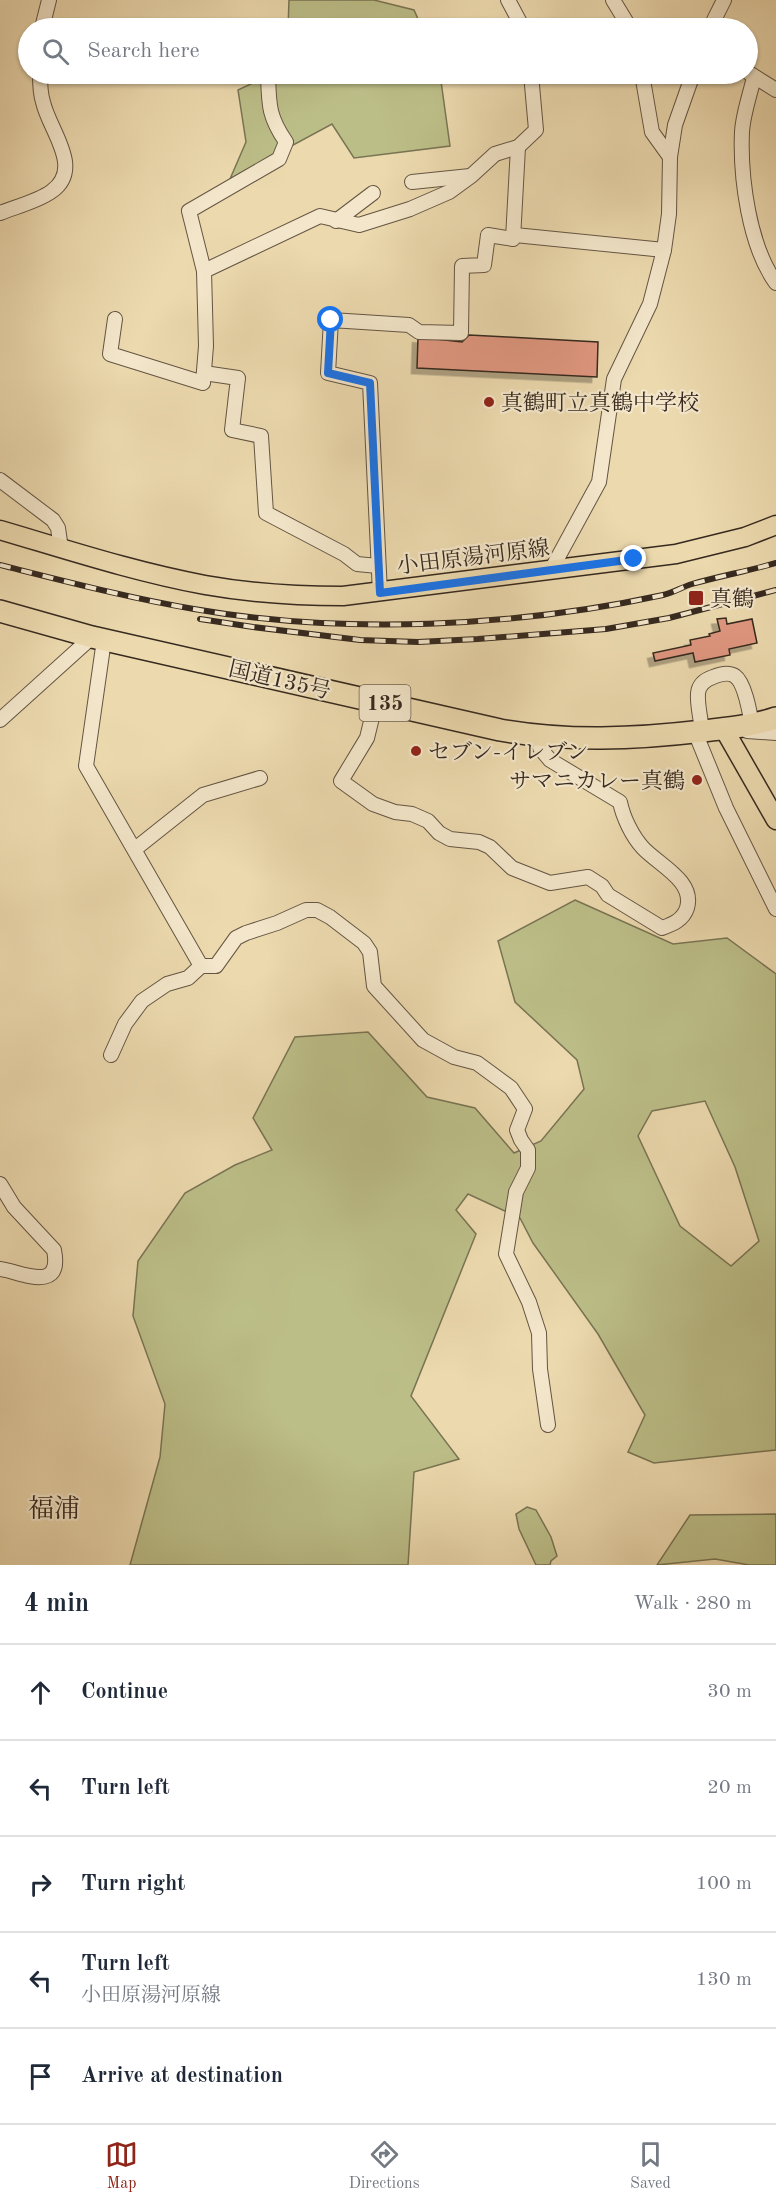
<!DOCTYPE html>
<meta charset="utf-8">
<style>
:root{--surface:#fff;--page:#f2f2f3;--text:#1f2937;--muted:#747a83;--line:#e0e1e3;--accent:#8f2418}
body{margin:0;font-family:"Old Standard TT","Noto Serif JP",serif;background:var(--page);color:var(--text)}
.stop{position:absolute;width:18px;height:18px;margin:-14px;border:4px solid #1a73e8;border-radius:50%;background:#fff}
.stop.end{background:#1a73e8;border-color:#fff;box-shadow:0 2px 6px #0008}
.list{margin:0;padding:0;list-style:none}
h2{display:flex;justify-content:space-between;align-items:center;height:78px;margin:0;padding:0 24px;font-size:26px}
h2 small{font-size:20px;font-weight:400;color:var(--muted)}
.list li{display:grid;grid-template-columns:39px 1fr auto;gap:18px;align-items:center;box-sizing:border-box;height:96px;padding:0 24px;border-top:2px solid var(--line)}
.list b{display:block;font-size:22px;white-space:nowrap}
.list p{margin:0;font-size:20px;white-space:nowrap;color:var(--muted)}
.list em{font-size:20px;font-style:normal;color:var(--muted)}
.icon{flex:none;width:33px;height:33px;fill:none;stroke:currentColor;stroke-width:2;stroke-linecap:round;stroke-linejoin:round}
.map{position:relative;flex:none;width:776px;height:1565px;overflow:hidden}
.search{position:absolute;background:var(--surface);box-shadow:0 2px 4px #0004;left:18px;right:18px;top:18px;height:66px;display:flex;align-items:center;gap:15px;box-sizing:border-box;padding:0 21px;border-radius:33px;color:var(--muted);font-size:22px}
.sheet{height:558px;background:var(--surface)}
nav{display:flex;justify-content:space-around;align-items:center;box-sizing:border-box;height:84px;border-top:2px solid var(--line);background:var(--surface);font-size:16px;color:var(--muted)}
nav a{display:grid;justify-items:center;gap:3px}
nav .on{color:var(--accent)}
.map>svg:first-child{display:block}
.green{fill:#bcbe88;stroke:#797454;stroke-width:1.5;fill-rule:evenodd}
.building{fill:#e09780;stroke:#36291f;stroke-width:1.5;filter:url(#shadow)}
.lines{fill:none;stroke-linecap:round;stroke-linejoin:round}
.minor-casing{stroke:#645543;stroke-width:16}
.major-casing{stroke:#36291f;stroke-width:21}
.highway-casing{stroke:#36291f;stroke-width:24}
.minor{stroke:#f3e6ca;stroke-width:14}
.major{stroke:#ecd9ae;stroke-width:18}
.highway{stroke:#ecd9ae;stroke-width:21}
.rail-casing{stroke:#36291f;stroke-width:6}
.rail{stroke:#f3e6ca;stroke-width:4;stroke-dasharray:11;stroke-linecap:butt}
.route{stroke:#1a73e8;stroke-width:8}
.poi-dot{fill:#8f2418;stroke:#f3e6ca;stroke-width:2}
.labels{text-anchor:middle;stroke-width:4.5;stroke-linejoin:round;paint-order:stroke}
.shield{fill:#f3e6ca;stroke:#6f6252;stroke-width:1.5}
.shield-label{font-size:21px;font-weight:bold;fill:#36291f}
.poi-label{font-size:22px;fill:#36291f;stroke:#f3e6ca;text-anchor:start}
.street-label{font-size:22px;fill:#36291f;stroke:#f3e6ca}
.quarter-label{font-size:26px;fill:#36291f;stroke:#f3e6ca}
</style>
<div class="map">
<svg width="776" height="1565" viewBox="0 0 776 1565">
<defs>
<filter id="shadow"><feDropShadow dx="-5.5" dy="5.5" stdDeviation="0" flood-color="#0004"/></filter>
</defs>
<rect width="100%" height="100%" fill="#ecd9ae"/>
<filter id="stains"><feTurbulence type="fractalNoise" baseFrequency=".00333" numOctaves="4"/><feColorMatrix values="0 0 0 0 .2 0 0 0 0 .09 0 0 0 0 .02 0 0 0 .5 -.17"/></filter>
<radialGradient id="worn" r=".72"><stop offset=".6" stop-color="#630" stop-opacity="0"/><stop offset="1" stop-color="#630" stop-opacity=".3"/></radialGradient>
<g class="green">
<polygon points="289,0 374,0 414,10 422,28 288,28"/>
<polygon points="272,74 440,74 450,146 354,158 332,124 230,179 246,142 238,90"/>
<path d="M 575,900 L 673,944 L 727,938 L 776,974 L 776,1450 L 654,1463 L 628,1452 L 645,1415 L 598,1334 L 533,1243 L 520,1218 L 468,1194 L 456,1210 L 476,1234 L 411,1396 L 459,1459 L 414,1472 L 408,1565 L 130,1565 L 160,1457 L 165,1404 L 133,1316 L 138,1261 L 185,1193 L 235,1165 L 272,1150 L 253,1118 L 295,1037 L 368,1032 L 427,1097 L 475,1108 L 514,1153 L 541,1141 L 584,1089 L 577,1060 L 515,1002 L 498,941 ZM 705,1101 L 735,1167 L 759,1241 L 731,1266 L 680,1226 L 638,1136 L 652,1111 Z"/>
<polygon points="527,1507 536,1510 551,1537 557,1556 551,1561 550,1565 536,1565 519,1529 516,1514"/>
<polygon points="776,1514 776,1565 749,1565 715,1559 657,1565 690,1515"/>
</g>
<g class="building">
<polygon points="469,335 598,342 597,377 417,368 418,337 462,342"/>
<polygon points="726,618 727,624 752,619 757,643 729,649 730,655 695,662 693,653 655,661 653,653 691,645 690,640 710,636 709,634 720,631 717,619"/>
</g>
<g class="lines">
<g class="minor-casing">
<g id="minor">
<polyline points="508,0 523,28"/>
<polyline points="613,0 630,28"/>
<polyline points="42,28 49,0"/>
<polyline points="710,28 724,0"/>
<polyline points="749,73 776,90"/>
<polyline points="642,74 652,132 670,157"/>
<path d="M 754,77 C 750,95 743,114 742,132 C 740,177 749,246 776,283"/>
<polyline points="412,182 470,176"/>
<path d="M 0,213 C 15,207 39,201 52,191 C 84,168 49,130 43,102 C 40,93 40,83 40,74"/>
<polyline points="336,221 373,193"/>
<polyline points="515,235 664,250"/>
<path d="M 204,271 L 189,211 L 279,159 L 286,142 C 268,116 269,104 268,74"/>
<polyline points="115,319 110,354 203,383 206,346 204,271 320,216 359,225 410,209 449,192 471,176 495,154 518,147 536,130 531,74"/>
<polyline points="204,373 238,378 232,430 261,436 266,513 344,554 357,564 378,566"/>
<polyline points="0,480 53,520 58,528 61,549"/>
<polyline points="551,570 599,482 614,379 650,304 664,250 669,214 670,157 675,125 693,74"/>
<polyline points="380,593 370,383 328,373 331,320 409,325 419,332 461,333 462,266 484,265 488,235 513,239 518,147"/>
<polyline points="104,640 86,766 201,966 216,966 236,938 246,933 277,923 306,910 317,910 330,917 364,943 370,952 374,986 423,1040 454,1057 477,1063 511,1088 525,1109 517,1130 521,1140 528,1150 528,1168 516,1192 506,1254 529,1302 539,1333 540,1369 548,1425"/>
<path d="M 376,701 L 367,738 L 341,781 L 373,804 L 395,812 L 412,814 L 428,821 L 439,833 L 450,839 L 479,842 L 490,847 L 512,868 L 550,883 L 588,877 L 602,886 L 608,895 L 662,928 C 673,924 683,920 687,908 C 695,881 659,865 643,848 C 632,836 623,817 620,802 L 550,760 L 540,748 L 542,736"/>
<polyline points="0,720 92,637"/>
<path d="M 702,731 C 701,719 697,705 698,693 C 699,685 704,680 713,677 C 720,674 729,672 735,676 C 745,683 750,714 752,725"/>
<polyline points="747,731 776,733"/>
<polyline points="695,732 726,808 776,909"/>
<polyline points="135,849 203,795 260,778"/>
<polyline points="111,1055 125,1024 142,1001 167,984 188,978 201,966"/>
<path d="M 0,1184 L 14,1207 L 54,1250 C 63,1295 19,1271 0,1269"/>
</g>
</g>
<g class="major-casing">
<g id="major">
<path d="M 0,530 C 68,550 135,572 205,585 C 250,593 297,596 343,596 L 676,554 L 745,537 L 776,525"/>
<polyline points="724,729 776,820"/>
</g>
</g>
<g class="highway-casing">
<path id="highway" d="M 0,611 L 92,637 L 500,730 C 568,742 635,739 703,731 C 728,728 752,726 776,718"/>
</g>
<use href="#minor" class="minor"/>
<use href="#major" class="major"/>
<use href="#highway" class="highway"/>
<g class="rail-casing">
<g id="rail">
<path d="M 0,565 C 64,581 129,598 194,609 C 344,635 515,627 663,595 C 673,593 682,587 692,584 C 720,576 748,571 776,563"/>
<polyline points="200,619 253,627 360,640 418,642 478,639 606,629 669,618 776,590"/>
</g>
</g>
<use href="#rail" class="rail"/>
</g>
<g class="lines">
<polyline class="route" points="331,320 328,373 370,383 380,593 634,559"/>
</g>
<g class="poi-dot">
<circle cx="489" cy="402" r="6"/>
<rect x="688" y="590" width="16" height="16" rx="3"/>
<circle cx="416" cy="751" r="6"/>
<circle cx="697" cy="780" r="6"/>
</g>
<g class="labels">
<rect class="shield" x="359.5" y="685" width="51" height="36" rx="4.5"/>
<g class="shield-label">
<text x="385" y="710">135</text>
</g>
<g class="poi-label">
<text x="501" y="410">真鶴町立真鶴中学校</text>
<text x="710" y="606">真鶴</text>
<text x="428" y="759">セブン-イレブン</text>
<text x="685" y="788" text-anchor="end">サマニカレー真鶴</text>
</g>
<g class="street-label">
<text transform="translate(473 556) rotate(-7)" y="8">小田原湯河原線</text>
<text transform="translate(280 679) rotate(13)" y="8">国道135号</text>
</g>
<g class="quarter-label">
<text x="54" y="1517">福浦</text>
</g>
</g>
<rect width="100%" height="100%" filter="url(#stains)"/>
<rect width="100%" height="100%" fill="url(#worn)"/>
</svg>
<div class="stop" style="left:331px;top:320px"></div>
<div class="stop end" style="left:634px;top:559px"></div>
<div class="search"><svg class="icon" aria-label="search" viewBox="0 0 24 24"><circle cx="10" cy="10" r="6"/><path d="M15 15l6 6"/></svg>Search here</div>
</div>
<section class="sheet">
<h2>4 min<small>Walk · 280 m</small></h2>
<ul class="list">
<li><svg class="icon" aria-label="ahead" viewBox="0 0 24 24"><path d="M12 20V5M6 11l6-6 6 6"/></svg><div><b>Continue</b></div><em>30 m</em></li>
<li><svg class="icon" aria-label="left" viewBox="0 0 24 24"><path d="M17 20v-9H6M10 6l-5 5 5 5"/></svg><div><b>Turn left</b></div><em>20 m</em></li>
<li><svg class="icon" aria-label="right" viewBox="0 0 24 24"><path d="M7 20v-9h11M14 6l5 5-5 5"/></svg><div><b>Turn right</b></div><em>100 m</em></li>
<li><svg class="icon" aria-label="left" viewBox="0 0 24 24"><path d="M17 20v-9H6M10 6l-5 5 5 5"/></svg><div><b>Turn left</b><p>小田原湯河原線</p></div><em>130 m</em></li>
<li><svg class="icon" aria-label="arrive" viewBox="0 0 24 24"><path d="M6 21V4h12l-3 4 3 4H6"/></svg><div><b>Arrive at destination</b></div></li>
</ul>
</section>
<nav>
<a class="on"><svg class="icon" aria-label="map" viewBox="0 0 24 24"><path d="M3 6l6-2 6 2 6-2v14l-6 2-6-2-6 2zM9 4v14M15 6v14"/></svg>Map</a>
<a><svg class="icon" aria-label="directions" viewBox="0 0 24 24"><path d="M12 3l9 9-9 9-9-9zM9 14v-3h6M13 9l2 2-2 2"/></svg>Directions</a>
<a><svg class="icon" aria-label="saved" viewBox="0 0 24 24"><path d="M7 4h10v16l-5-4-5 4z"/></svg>Saved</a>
</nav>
